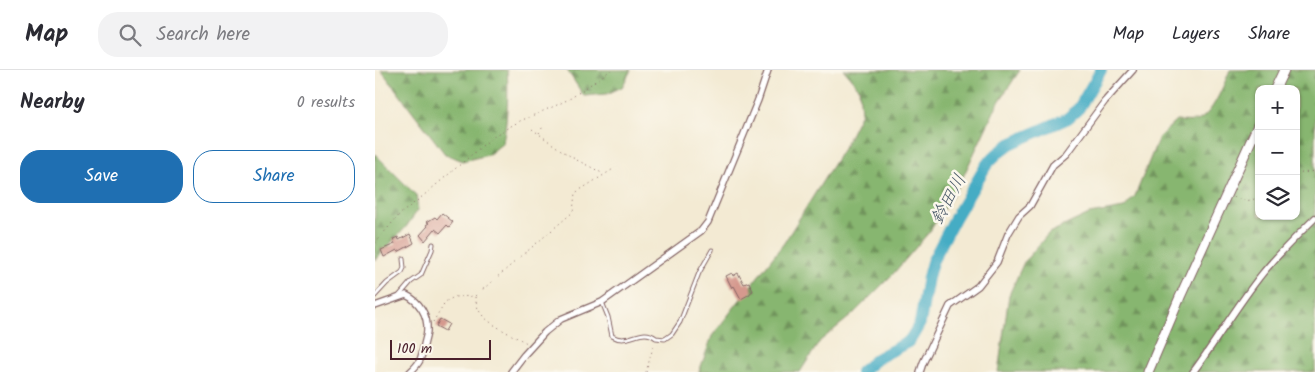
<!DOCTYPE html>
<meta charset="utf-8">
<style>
:root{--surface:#fff;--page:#f2f2f3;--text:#2b2b33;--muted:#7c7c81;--line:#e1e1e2;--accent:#1f6fb2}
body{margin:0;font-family:Kalam,"Klee One",sans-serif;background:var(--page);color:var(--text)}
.controls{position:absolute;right:15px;top:15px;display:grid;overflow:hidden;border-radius:10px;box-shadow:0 1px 4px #0004}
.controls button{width:45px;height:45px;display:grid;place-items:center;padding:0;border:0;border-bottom:1px solid var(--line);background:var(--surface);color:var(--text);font:25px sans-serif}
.scale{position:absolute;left:15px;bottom:12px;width:101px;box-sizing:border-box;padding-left:5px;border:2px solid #4a1f2b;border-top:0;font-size:14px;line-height:18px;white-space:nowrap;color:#4a1f2b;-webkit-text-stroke:4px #fbf7ec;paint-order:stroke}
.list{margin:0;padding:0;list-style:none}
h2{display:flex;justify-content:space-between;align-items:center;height:65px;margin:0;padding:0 20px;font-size:21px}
h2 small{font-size:16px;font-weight:400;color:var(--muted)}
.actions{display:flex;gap:10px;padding:15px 20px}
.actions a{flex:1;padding:11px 0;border:1px solid var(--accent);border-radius:20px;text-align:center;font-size:18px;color:var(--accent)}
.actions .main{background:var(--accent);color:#fff}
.icon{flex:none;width:28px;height:28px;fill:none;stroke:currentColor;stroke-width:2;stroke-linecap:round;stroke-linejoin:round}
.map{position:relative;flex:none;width:940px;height:302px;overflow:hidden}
header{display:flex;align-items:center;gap:30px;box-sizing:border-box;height:70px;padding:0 25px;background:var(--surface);border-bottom:1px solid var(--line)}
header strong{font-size:24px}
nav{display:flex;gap:28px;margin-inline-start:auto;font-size:18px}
.search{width:350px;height:45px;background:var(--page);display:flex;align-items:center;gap:12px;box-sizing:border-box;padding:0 18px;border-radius:20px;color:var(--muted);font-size:19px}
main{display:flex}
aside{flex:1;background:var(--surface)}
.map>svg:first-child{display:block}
.forest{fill:url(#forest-firs);stroke:#686a4d;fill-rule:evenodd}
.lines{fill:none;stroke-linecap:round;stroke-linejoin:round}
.river{stroke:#45acc4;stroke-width:12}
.building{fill:#d5998e}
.lane-casing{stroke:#856666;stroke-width:5}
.street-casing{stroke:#856666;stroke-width:8}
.secondary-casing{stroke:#856666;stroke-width:11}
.path{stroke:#856666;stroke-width:1;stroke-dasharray:1 4;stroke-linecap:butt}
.lane{stroke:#fff;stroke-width:3}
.street{stroke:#fff;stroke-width:5.5}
.secondary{stroke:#fff;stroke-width:9}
.labels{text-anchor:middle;stroke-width:5;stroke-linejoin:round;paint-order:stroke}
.water-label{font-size:18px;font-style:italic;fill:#485768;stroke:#fbf7ec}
</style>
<header>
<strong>Map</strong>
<div class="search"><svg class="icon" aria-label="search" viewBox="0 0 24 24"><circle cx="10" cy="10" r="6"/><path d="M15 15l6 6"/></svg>Search here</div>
<nav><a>Map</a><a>Layers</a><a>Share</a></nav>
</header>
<main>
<aside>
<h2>Nearby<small>0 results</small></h2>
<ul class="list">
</ul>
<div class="actions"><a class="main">Save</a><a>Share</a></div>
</aside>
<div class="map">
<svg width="940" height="302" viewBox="0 0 940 302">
<defs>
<pattern id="forest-firs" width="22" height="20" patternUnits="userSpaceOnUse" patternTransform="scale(1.25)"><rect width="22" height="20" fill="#87b66f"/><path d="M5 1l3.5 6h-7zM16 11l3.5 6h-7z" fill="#70935b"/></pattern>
</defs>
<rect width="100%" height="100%" fill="#fbf7ec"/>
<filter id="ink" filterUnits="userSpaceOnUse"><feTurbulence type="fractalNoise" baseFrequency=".02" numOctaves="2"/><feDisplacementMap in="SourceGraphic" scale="10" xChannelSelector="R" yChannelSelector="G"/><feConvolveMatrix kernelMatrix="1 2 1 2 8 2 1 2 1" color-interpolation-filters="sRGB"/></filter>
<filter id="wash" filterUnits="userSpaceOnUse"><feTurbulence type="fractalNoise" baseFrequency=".0096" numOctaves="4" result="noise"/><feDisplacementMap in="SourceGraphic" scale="20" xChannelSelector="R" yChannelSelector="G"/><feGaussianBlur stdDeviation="1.12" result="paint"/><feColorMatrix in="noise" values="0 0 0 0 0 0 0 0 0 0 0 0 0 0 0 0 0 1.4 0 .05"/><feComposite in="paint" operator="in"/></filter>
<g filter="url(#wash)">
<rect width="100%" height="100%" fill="#f3ead3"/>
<g class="forest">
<path d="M 6,0 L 132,0 C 134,24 132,49 128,73 L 113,85 L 88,91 L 70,84 Z"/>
<polygon points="192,0 256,0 247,17 232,24 209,26"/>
<polygon points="469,0 645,0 622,35 586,111 555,161 518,204 477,245 445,271 425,302 324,302 337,266 409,173 469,77 486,43 484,18"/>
<path d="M 855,0 L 940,0 L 940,302 L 623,302 L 634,225 L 649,192 L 674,163 L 714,144 L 749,138 L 760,126 L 784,67 L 801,51 C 807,51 815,52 821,51 C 837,47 849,14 855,0 ZM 884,19 L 921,19 L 921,146 L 884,146 Z"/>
<polygon points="0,84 41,125 43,140 31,157 0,190"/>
</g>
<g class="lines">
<polyline class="river" points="486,302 503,288 533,272 537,267 545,253 553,207 557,192 580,148 612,94 622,84 635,74 693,48 704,38 726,0"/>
</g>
<g id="blocks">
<g class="building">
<polygon points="67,143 78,152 74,157 72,155 65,163 60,159 50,171 45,165 53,156 51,155 54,153 52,152 60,147 62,149"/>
<polygon points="35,164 39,173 23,182 22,180 9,187 6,180 20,174 18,169 23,167 24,170"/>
<polygon points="357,203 358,206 363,203 369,214 374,212 378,221 375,223 375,224 366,229 359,216 357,218 351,206"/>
<polygon points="65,249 74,254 70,261 61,256"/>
</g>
</g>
</g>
<g filter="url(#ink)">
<use href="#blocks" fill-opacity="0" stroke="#856666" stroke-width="1"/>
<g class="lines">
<g class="lane-casing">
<g id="lane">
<polyline points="0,226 12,213 27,202 29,198 28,189"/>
<polyline points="24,226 36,212 46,205 57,180 58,174"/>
<path d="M 227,232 L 233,247 L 237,266 C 254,276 266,256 281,268 L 290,269 L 297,264 L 305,252 L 324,203 L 337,180"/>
</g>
</g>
<g class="street-casing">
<g id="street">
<path d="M 0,236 L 31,225 C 44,231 53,245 52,260 C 52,265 50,270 49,275 C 46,289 46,292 35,302"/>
<polyline points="136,302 149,285 170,262 186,249 227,232 326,161 333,152 383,30 393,0"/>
<polyline points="545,302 548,293 575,236 603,216 622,192 633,164 644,146 655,136 678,95 691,84 730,31 748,11 758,0"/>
<path d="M 818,302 C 842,270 862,235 887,204 C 903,184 922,166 940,148"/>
</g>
</g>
<g class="secondary-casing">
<g id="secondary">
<polyline points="900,19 909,0"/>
<polyline points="773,302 805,227 884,53"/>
</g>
</g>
<g class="path">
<path d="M 157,59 C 171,69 185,80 200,89 C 209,94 219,98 228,104"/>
<polyline points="164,63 169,55"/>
<polyline points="921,104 940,101"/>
<path d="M 859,127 C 868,131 874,132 884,127"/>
<polyline points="0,173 24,145 48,126 120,65 145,51 182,35 196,28 236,0"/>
<path d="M 100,227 C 101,232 102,238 105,242 C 111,253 141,267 152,273"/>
<polyline points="58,252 70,232 79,227 100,226 198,142 200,123 240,98"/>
<polyline points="271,302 279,274"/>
</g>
<use href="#lane" class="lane"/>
<use href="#street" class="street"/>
<use href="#secondary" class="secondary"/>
</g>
</g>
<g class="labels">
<g class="water-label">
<text transform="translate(573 129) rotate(-61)" y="6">鈴田川</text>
</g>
</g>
</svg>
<div class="controls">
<button>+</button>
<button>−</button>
<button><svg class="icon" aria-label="layers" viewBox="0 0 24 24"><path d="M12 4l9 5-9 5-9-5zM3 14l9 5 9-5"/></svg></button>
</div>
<div class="scale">100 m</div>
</div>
</main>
